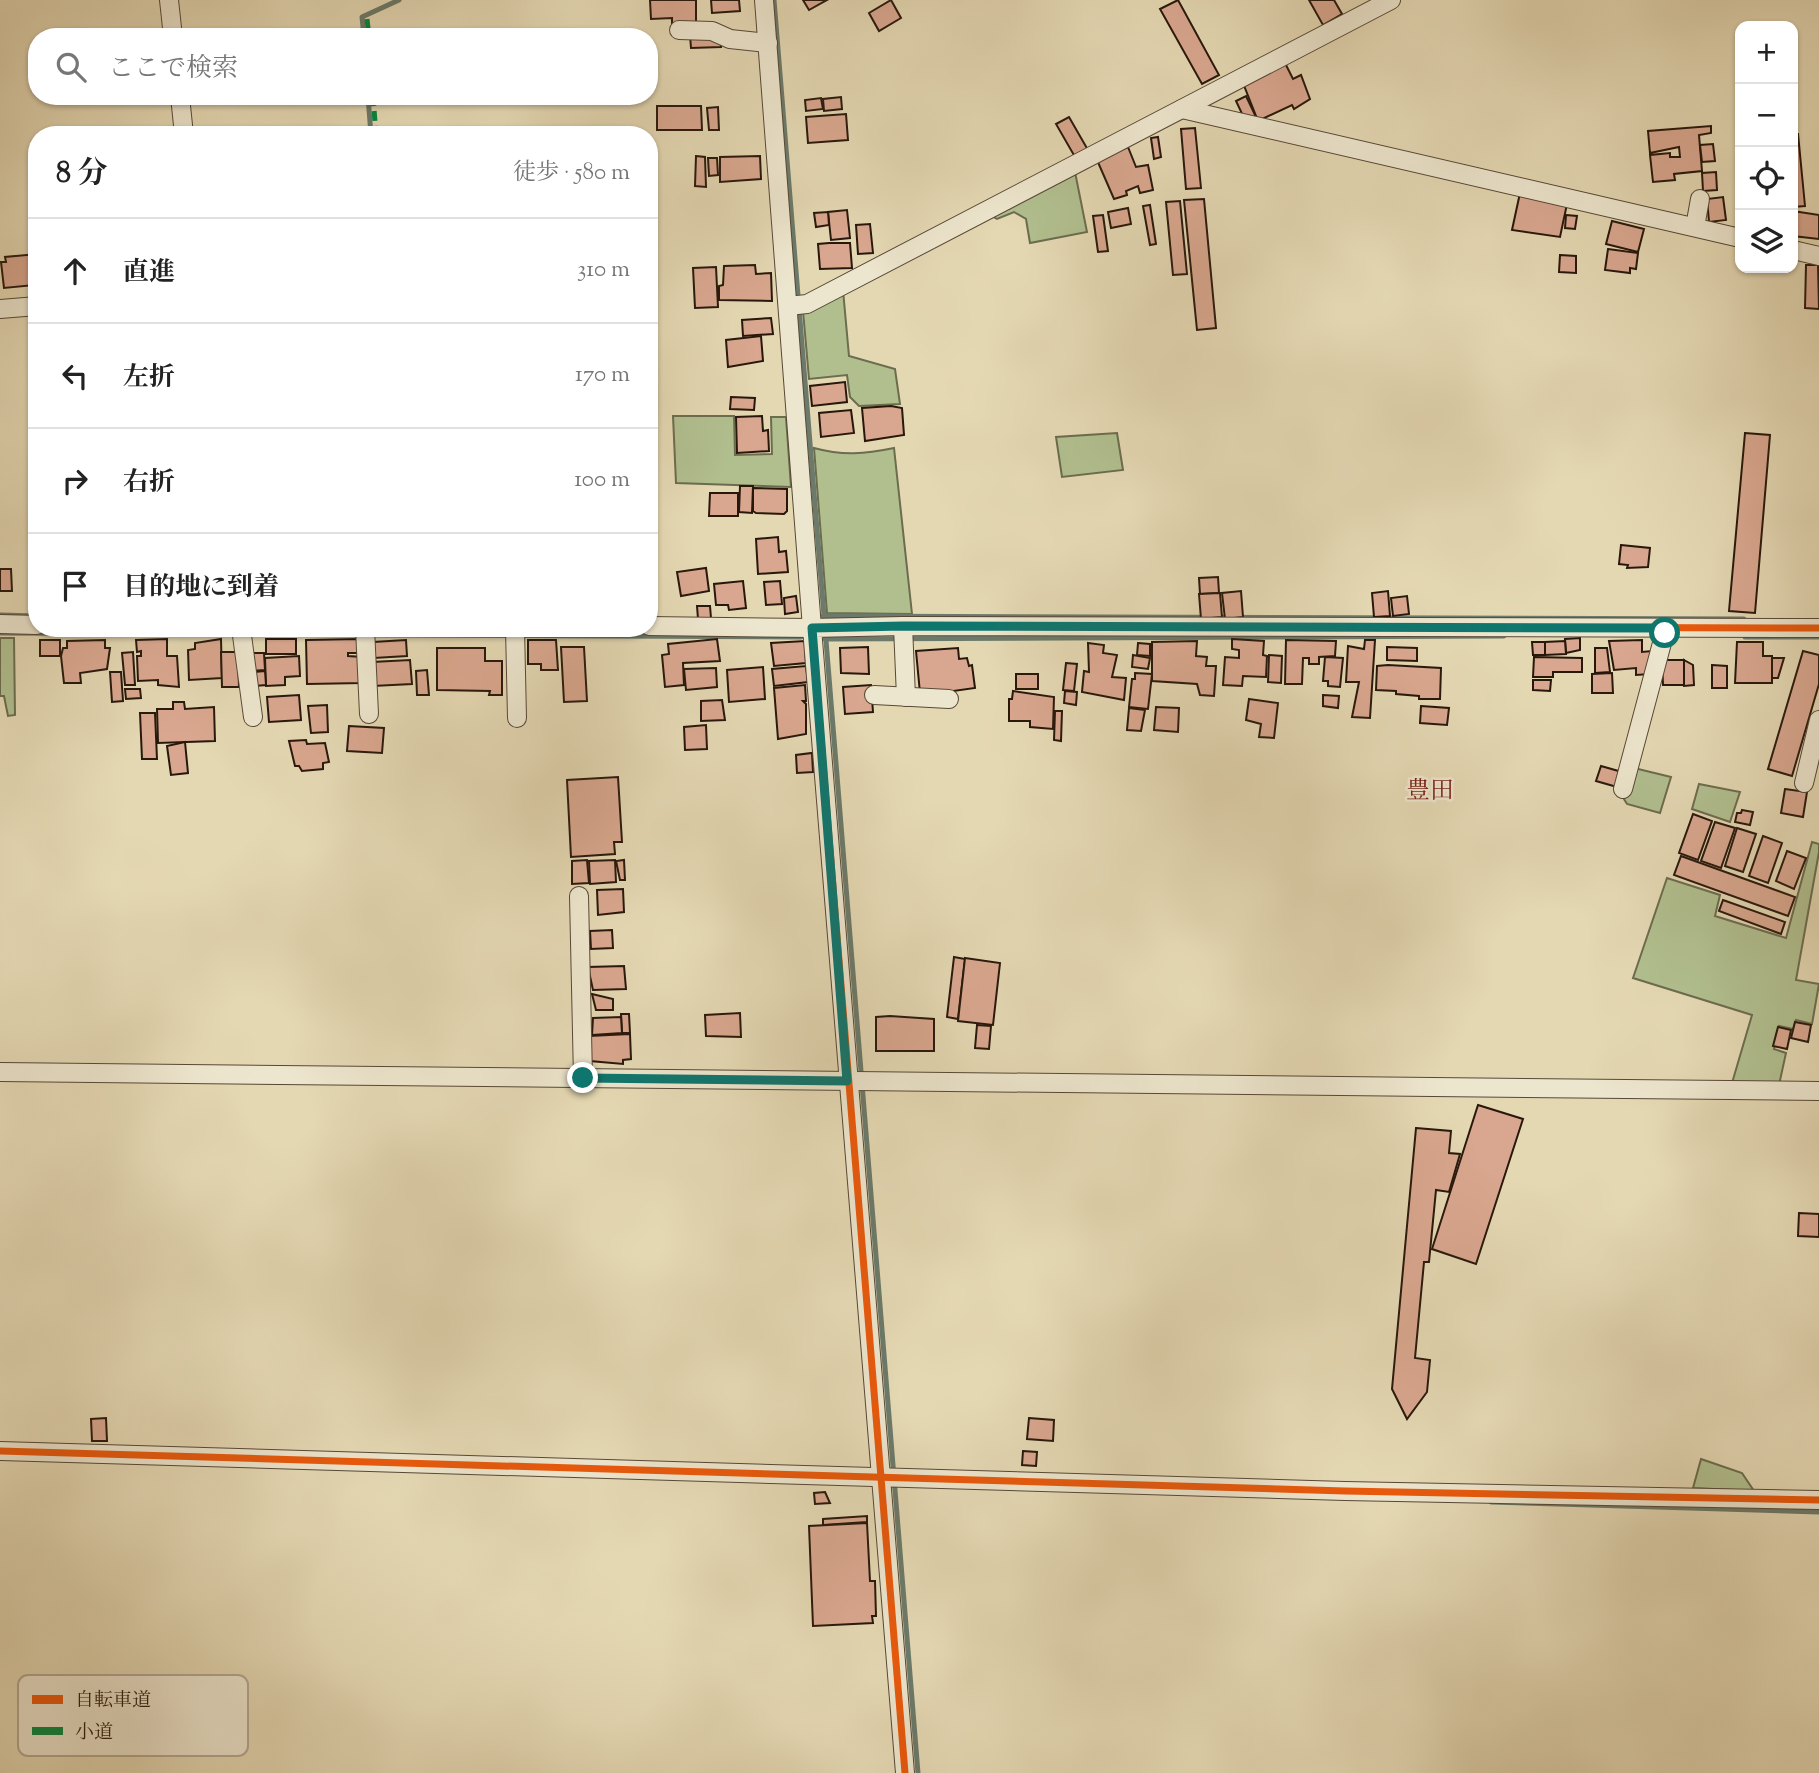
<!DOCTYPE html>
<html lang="ja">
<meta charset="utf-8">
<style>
:root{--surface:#fff;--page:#f2f2f2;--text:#222;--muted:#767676;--line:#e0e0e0}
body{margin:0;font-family:"Sorts Mill Goudy","Noto Serif JP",serif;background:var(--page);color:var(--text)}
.controls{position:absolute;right:21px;top:21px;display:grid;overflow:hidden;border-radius:14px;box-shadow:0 2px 5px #0004}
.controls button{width:63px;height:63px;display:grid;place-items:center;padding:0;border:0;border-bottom:2px solid var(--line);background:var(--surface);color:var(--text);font:35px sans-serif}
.stop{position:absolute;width:21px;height:21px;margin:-16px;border:5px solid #0f766e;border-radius:50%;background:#fff}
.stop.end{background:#0f766e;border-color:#fff;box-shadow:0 2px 7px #0008}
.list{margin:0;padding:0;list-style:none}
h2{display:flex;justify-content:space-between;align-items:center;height:91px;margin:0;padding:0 28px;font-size:30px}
h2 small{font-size:23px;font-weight:400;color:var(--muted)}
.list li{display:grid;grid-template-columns:46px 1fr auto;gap:21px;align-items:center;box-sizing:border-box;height:105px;padding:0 28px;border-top:2px solid var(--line)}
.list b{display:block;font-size:26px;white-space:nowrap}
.list em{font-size:23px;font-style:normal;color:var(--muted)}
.icon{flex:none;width:38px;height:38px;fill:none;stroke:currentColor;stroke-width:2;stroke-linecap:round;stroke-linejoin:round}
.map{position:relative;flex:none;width:1819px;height:1773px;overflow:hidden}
.search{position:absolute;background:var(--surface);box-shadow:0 2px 5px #0004;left:28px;top:28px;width:630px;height:77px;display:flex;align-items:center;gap:18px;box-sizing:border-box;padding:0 24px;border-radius:28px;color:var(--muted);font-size:26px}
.panel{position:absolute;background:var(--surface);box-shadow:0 2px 5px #0004;left:28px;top:126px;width:630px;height:511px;border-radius:28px}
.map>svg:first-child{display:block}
.green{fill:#b1bf8f;stroke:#6c6c4e;stroke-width:2}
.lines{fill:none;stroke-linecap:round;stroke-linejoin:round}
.stream{stroke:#6b7a6a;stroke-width:5}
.building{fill:#d9a78f;stroke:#28180c;stroke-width:2}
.minor-casing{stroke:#574836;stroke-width:20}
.minor{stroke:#ede6ce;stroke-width:18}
.quiet{stroke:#00873e;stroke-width:5;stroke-dasharray:10 5;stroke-linecap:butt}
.cycleway-casing{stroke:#ede6ce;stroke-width:11}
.cycleway{stroke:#e8590c;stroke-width:7}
.route{stroke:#0f766e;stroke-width:9}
.labels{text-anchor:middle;stroke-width:5;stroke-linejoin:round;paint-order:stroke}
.quarter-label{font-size:24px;fill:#7a1f14;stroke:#ede6ce}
.key{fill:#ede6ce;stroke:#b2a894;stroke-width:2}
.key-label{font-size:19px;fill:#28180c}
</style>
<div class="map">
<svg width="1819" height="1773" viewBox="0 0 1819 1773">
<rect width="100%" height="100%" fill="#e4d8b3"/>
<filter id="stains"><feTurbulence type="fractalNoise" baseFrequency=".00286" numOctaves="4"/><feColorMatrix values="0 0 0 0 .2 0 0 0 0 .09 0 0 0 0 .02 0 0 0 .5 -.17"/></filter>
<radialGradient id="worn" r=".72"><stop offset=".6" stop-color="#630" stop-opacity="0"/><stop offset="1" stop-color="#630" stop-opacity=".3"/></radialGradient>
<g class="green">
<polygon points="1075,172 1087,232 1030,243 1026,219 1014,212 997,219 992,216"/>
<polygon points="843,290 849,356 895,369 900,404 859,406 850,397 847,375 809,379 803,311"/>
<polygon points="673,416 734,416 735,455 772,454 771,417 786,417 791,487 676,483"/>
<polygon points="1117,433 1123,470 1062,477 1056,437"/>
<path d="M 814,448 C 843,456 865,454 894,448 L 912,614 L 827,613 Z"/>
<polygon points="0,638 14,638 15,715 8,716 4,696 0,696"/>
<polygon points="1634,768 1671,777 1660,813 1627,804 1624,799"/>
<polygon points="1699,784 1740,792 1730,822 1692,809"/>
<polygon points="1812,842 1819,844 1819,852 1796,980 1819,984 1812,1024 1796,1020 1793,1029 1779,1026 1774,1049 1786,1053 1779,1085 1732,1083 1752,1015 1633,978 1667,878 1720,895 1715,916 1786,938"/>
<polygon points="1701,1459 1742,1473 1754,1491 1693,1488"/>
</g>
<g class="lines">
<g class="stream">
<polyline points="774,0 918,1773"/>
<polyline points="364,37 362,17 399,0"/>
<polyline points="368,96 371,135"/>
<polyline points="0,615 37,616"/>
<polyline points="823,616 1744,619"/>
<polyline points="0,633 801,637"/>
<polyline points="1745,637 1819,637"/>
<polyline points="825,639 1504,636"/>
<polyline points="1491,1502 1819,1512"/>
</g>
</g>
<g class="building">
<polygon points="650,0 696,0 696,25 672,26 672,18 651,19"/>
<polygon points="711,0 739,0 740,11 712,13"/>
<polygon points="803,0 827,0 809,10"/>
<polygon points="891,0 901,18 879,31 869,13"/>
<polygon points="1178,0 1219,75 1202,84 1160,9"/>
<polygon points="1309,0 1334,0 1342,14 1323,25"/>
<polygon points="690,35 720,38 721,47 691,48"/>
<polygon points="1285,63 1293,79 1301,75 1310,99 1294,109 1292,105 1258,121 1243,83"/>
<polygon points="1246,96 1256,117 1244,118 1236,101"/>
<polygon points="841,97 842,109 824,111 823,99"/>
<polygon points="821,98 823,109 806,111 805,100"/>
<polygon points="657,106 701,106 702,130 657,130"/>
<polygon points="718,107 719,130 709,130 707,108"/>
<polygon points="846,114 848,140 808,143 806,117"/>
<polygon points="1069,117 1088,150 1075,157 1056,124"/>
<polygon points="1711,126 1711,133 1699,135 1702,171 1674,174 1675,180 1653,182 1650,155 1670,153 1670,157 1680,157 1679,147 1650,153 1648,131"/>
<polygon points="1195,128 1201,188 1186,189 1181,129"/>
<polygon points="1793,134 1798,134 1805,206 1793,207"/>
<polygon points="1158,137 1161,157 1154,159 1151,138"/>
<polygon points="1713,144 1715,161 1702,162 1700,145"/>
<polygon points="1128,147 1136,167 1148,165 1153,190 1140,193 1138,186 1126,191 1127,195 1114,199 1097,160"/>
<polygon points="696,156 705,157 706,187 695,186"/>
<polygon points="760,156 761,179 720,182 720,157"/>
<polygon points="708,158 717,158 718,175 709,176"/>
<polygon points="1716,172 1717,190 1703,191 1702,173"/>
<polygon points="1520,193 1567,204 1560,237 1512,230"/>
<polygon points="1723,197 1726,220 1709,222 1707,199"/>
<polygon points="1204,199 1216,328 1197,330 1184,200"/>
<polygon points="1180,201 1187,274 1173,275 1166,202"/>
<polygon points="1150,205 1156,244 1150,245 1143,206"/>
<polygon points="1128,208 1131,224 1111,228 1108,212"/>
<polygon points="847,210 850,238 831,240 828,212"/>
<polygon points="1793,211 1819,215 1819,239 1793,236"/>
<polygon points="828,212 829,225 816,227 814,213"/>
<polygon points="1103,215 1108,251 1098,252 1093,216"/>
<polygon points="1566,215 1577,216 1575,229 1565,228"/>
<polygon points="1612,221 1644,229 1638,252 1606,244"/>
<polygon points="870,224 873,253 858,254 856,225"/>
<polygon points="829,243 850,243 852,268 820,269 818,244"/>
<polygon points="1608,249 1638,253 1636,269 1630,268 1630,273 1605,270"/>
<polygon points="37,254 37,296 34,285 4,288 1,262 6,262 5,257"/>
<polygon points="1560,255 1576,256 1576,273 1559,272"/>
<polygon points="755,265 756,274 771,273 772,301 719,300 719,286 723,285 724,266"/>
<polygon points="1806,265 1818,265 1819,309 1805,308"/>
<polygon points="716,267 718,307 695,308 693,268"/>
<polygon points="771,318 773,334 743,336 742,320"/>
<polygon points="761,336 763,361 728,367 726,340"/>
<polygon points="845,382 847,402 812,406 810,386"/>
<polygon points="731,397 755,398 754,410 730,409"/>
<polygon points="891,406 902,408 904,435 865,441 862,408"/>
<polygon points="851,410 854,433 821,437 819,413"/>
<polygon points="762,416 763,431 768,430 769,451 737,453 736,417"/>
<polygon points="1745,433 1770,435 1755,613 1729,611"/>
<polygon points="740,486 753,486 752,513 739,512"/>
<polygon points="753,488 787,489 787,511 784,514 756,513 753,511"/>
<polygon points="710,493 738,493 738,516 709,516"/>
<polygon points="778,537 779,552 786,551 788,572 758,574 756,539"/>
<polygon points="1621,545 1650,548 1648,567 1627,568 1628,565 1619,564"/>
<polygon points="706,568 709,591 681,596 677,572"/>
<polygon points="0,569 11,569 12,591 0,591"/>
<polygon points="1218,577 1219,593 1200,594 1199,578"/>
<polygon points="743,581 746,608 729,610 728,605 716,605 714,584"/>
<polygon points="780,581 782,604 766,605 764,582"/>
<polygon points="1241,591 1243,617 1225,619 1222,593"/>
<polygon points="1388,591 1390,616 1374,617 1372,593"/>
<polygon points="1220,593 1222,617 1201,619 1199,594"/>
<polygon points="796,596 798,612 785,614 784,598"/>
<polygon points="1407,596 1409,614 1393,616 1391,598"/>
<polygon points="697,606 710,606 711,618 698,619"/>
<polygon points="1580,638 1580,650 1566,653 1565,639"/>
<polygon points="167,639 167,656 177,656 179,687 158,685 158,680 138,681 137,656 141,656 141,651 137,652 136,640"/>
<polygon points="221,639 222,678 189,680 188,650 195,649 195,643"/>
<rect x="266" y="639" width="30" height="15"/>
<polygon points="359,639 359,653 348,653 348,656 363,657 363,683 307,684 306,640"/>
<polygon points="717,639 720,661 683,663 684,685 665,687 662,655 669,654 668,644"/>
<polygon points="1232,639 1264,641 1263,655 1267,656 1266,677 1243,676 1242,686 1223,685 1225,657 1239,658 1239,650 1232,649"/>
<rect x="40" y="640" width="20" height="16"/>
<polygon points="105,640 105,648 110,648 107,669 80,673 81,683 64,683 61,656 63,648 67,648 67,641"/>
<polygon points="406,640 407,656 374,658 373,642"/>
<polygon points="528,640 556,640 558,670 541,670 541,664 528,664"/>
<polygon points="1286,640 1336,641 1335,656 1319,657 1319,664 1309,664 1309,658 1303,658 1302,684 1285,684"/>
<polygon points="1365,640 1375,640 1370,718 1352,717 1359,682 1346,682 1348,646 1364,649"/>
<polygon points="1642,640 1642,652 1652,651 1650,674 1636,675 1636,668 1614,670 1609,641"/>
<polygon points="805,641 806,663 774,666 771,643"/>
<polygon points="1197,641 1196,656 1207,657 1206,666 1216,666 1214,696 1200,695 1197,684 1152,681 1152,642"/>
<polygon points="1565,641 1566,654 1545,655 1545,642"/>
<polygon points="1532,642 1545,642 1545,655 1533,655"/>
<polygon points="1737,642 1763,642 1763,656 1772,656 1772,683 1735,683"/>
<polygon points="1088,643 1104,645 1103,653 1117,655 1112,677 1126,678 1124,700 1082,692 1084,671 1089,672"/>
<polygon points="1138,643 1150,644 1150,656 1137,655"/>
<polygon points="561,647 584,647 587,701 564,702"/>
<polygon points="868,647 869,674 841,673 840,648"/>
<polygon points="1387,647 1417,648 1417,661 1387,660"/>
<polygon points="437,648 485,648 485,661 502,661 502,695 489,695 490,691 437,690"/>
<polygon points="958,648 959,659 967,658 969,666 972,665 975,688 932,694 920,693 916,651"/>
<polygon points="1595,648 1607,648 1610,672 1595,673"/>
<polygon points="1803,651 1819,655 1819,684 1792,776 1768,769"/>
<polygon points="133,652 135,685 125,685 122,653"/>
<polygon points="221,652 238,652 239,687 222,687"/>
<polygon points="252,653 264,653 265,670 252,671"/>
<polygon points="1133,655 1150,658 1148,669 1132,667"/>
<polygon points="1269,655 1282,656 1281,683 1268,682"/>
<polygon points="299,656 300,676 285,677 285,685 266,686 265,658"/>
<polygon points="1325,657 1343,658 1340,687 1328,686 1328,681 1323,681"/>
<polygon points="1534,657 1582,658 1582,672 1553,672 1553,677 1533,677"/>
<polygon points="1772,658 1784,658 1778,678 1772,678"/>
<polygon points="410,660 412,684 373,686 372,662"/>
<polygon points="1662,660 1684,660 1684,685 1663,685"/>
<polygon points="1684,660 1693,665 1694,685 1684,686"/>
<polygon points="1066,663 1077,664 1074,691 1063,690"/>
<polygon points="1388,665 1441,668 1440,699 1419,699 1419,696 1396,694 1396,691 1376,690 1377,666"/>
<polygon points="1712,665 1727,666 1727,688 1712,688"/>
<polygon points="806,666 808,682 774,686 772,669"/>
<polygon points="763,667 765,699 729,702 727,670"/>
<polygon points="716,668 717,687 686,690 684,669"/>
<polygon points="427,670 429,695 417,695 416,671"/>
<polygon points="265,671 266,685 255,686 254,672"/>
<polygon points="110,672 121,672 123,701 112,702"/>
<polygon points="1135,673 1152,674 1148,709 1129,707 1132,679 1135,679"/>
<polygon points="1612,673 1613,693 1592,693 1592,674"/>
<rect x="1016" y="674" width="22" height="15"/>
<polygon points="1533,680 1551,680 1550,691 1533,690"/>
<polygon points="805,685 806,701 803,701 806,704 806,734 778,739 774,688"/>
<polygon points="871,685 873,712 845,714 843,687"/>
<polygon points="125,689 140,689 141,698 126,699"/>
<polygon points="1013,691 1054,697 1053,729 1030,727 1030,721 1009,721 1009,699 1012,699"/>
<polygon points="1065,691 1077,692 1076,705 1064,703"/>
<polygon points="299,695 301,720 269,722 267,697"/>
<polygon points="1323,695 1339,696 1338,708 1323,706"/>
<polygon points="1249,699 1278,703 1274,738 1259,737 1261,724 1246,720"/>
<polygon points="722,700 725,720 701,721 701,701"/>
<polygon points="173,702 184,702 185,709 214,707 215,741 158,743 157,709 173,709"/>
<polygon points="327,705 328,732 311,733 308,706"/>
<polygon points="1421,706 1449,708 1447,725 1420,723"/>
<polygon points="1156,707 1179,708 1178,732 1154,730"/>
<polygon points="1129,708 1145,710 1141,731 1127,730"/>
<polygon points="1055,711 1062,711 1061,741 1054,740"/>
<polygon points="140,713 155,713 157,759 142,759"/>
<polygon points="706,725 707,749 685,750 684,727"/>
<polygon points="349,726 384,728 382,753 347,751"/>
<polygon points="306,740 307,744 325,743 329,762 323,763 323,769 302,771 299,766 295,766 289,741"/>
<polygon points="185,742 188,773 171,775 167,746"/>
<polygon points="812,753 813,772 797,773 796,755"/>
<polygon points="1601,766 1622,772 1617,787 1596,781"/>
<polygon points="618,777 622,842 614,842 615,854 571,857 567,780"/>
<polygon points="1785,789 1807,792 1803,817 1781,813"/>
<polygon points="1742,810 1753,812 1750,825 1735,822 1737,813 1741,813"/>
<polygon points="1693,814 1712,821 1698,860 1679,853"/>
<polygon points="1715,822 1735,828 1721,868 1701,861"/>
<polygon points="1737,828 1756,834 1743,872 1725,866"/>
<polygon points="1763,836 1782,843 1768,883 1749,876"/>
<polygon points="1787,851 1806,858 1794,889 1776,881"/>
<polygon points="1681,856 1795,897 1788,916 1674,875"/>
<polygon points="587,860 589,883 572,884 572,861"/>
<polygon points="615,860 616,882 590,884 589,861"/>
<polygon points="624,860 625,880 620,880 616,861"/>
<polygon points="623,889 624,912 598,915 597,890"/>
<polygon points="1723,900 1785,922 1781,934 1719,911"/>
<polygon points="612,930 613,948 591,949 590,931"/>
<polygon points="954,957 965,959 958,1019 947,1017"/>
<polygon points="965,958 1000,963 993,1025 958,1021"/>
<polygon points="624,966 626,989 593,990 588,967"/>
<polygon points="592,994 613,999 613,1010 596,1010"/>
<polygon points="740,1013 741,1037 706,1036 705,1015"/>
<polygon points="621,1014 629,1014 630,1033 622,1033"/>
<polygon points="890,1016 934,1019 934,1051 876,1051 876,1017"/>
<polygon points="621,1017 622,1033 592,1035 593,1018"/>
<polygon points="1795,1022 1811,1025 1808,1042 1791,1038"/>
<polygon points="977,1025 991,1026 989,1049 975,1048"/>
<polygon points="1778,1027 1791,1030 1787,1049 1773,1046"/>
<polygon points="630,1034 631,1059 623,1060 623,1064 590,1061 589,1036"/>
<polygon points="1478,1105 1523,1119 1476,1264 1432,1249"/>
<polygon points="1416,1128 1451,1131 1449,1153 1460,1154 1449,1192 1436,1190 1429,1262 1424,1262 1415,1358 1430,1360 1427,1392 1407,1419 1392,1389"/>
<polygon points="1799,1213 1819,1214 1819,1237 1798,1236"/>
<polygon points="106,1418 107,1441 92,1441 91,1419"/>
<polygon points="1029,1418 1054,1420 1053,1441 1027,1439"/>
<polygon points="1023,1451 1037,1452 1036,1466 1022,1465"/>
<polygon points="825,1492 830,1503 815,1504 814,1493"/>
<polygon points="867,1516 867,1522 823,1525 823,1519"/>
<polygon points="867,1523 870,1581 875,1581 876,1616 872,1616 873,1623 813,1626 809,1526"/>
</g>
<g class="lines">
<g class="minor-casing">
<g id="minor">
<polyline points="169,0 173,37"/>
<polyline points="679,30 712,31 730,39 768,43"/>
<polyline points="180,96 184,135"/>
<polyline points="1182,109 1740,238"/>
<polyline points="1695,227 1700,199"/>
<polyline points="1793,250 1819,256"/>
<polyline points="788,306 807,304 1391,0"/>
<polyline points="0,309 37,306"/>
<polyline points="0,624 37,625"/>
<polyline points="649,626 812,628 764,0"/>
<polyline points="903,626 906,697"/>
<polyline points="241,628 253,717"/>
<polyline points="365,628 369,714"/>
<polyline points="515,628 517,718"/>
<polyline points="874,695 949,699"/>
<polyline points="1804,783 1819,720"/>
<polyline points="1623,789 1666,628"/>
<polyline points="579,896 583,1078"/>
<polyline points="0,1072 1819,1091"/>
<polyline points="0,1451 1345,1491 1819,1500"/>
<polyline points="905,1773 812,628 903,626 1819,628"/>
</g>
</g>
<use href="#minor" class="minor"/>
<g class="quiet">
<polyline points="367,19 369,37"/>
<polyline points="373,96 376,135"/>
</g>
<g class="cycleway-casing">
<g id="cycleway">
<polyline points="0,1451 1345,1491 1819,1500"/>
<polyline points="905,1773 812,628 903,626 1819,628"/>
</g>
</g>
<use href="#cycleway" class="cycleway"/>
</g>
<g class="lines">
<polyline class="route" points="583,1078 847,1081 812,628 903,626 1666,628 1665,633"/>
</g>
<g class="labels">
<g class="quarter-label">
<text x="1430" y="798">豊田</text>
</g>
</g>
<rect x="18" y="1675" width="230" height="81" rx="10" class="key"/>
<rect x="32" y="1695" width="31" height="9" fill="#e8590c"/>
<rect x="32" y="1727" width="31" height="8" fill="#00873e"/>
<g class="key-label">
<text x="75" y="1706">自転車道</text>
<text x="75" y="1738">小道</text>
</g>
<rect width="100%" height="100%" filter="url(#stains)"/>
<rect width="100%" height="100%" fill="url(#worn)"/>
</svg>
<div class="controls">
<button>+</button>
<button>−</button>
<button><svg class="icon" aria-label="locate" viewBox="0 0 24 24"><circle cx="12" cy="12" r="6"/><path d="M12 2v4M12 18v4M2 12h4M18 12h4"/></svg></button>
<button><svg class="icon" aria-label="layers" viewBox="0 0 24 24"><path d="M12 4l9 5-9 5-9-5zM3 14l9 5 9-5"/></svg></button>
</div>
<div class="stop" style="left:1665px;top:633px"></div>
<div class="stop end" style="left:583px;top:1078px"></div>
<div class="search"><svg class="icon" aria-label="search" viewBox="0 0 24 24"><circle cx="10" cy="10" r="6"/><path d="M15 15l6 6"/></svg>ここで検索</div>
<section class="panel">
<h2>8 分<small>徒歩 · 580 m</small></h2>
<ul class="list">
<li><svg class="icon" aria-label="ahead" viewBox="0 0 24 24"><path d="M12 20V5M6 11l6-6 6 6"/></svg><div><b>直進</b></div><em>310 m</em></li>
<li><svg class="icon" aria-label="left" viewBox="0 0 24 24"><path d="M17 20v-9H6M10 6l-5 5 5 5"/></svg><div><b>左折</b></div><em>170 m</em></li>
<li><svg class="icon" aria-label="right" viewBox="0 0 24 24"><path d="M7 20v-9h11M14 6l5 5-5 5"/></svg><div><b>右折</b></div><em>100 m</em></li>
<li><svg class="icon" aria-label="arrive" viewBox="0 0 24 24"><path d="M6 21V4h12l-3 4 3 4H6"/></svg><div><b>目的地に到着</b></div></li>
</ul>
</section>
</div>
